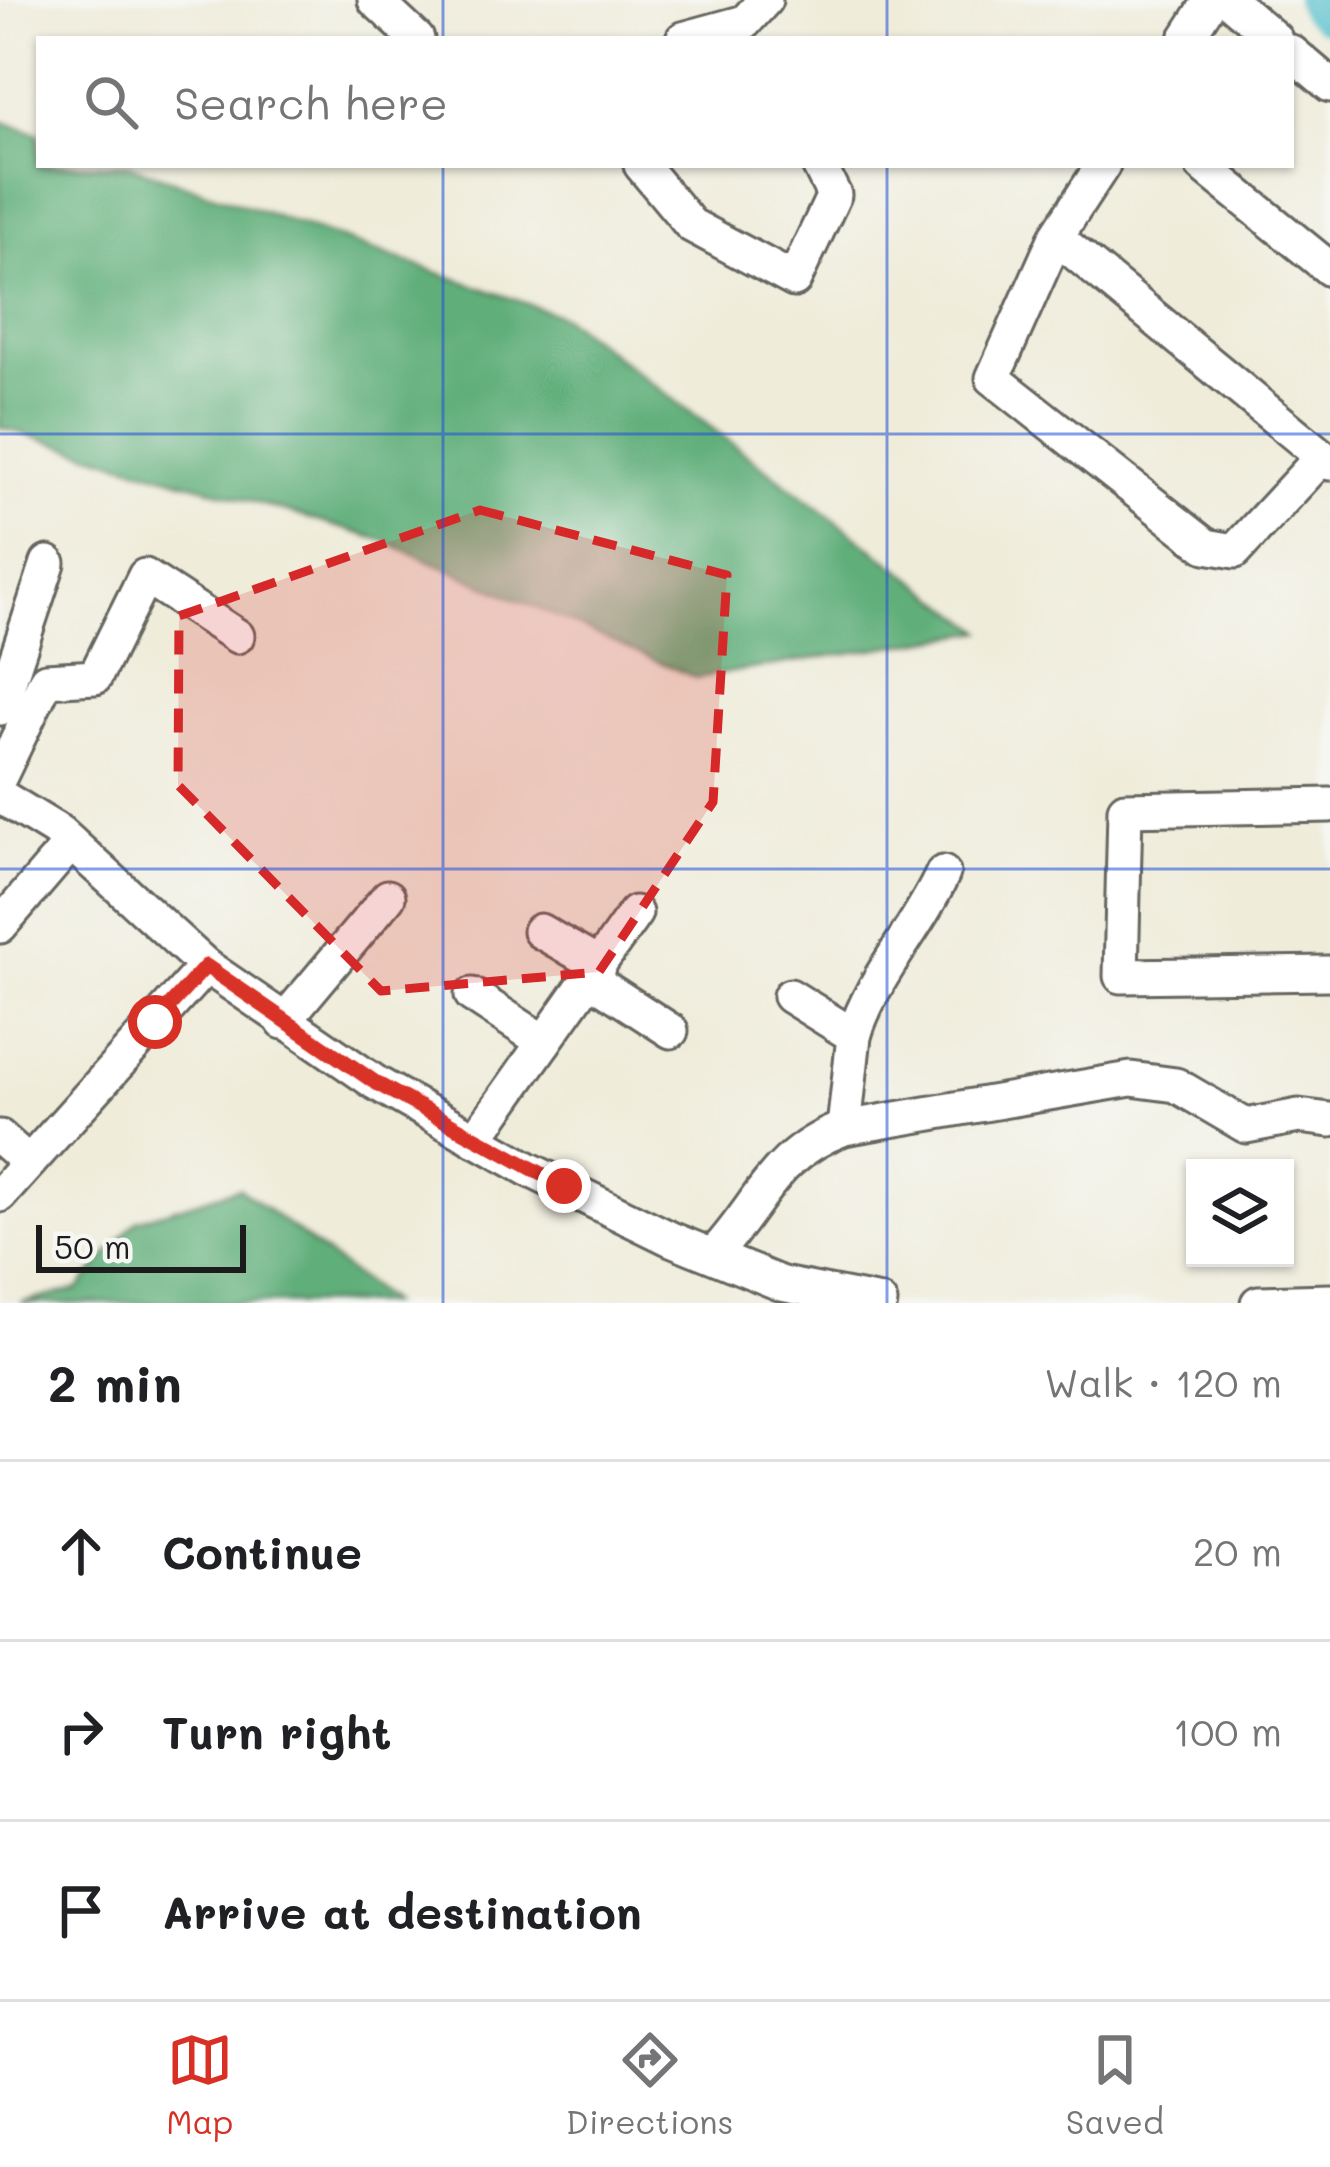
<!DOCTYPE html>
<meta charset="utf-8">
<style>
:root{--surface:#fff;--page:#f6f6f6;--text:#202124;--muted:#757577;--line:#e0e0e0;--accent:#d93025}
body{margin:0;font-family:Mali,sans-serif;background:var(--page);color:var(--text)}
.controls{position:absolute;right:36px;bottom:36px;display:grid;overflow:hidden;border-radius:0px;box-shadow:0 3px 9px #0004}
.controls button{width:108px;height:108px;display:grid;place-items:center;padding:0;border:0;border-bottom:3px solid var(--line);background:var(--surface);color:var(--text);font:60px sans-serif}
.scale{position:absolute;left:36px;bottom:30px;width:210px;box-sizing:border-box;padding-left:12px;border:6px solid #1c1c1c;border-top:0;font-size:33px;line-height:42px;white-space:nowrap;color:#1c1c1c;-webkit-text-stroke:9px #f6f6f2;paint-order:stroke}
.stop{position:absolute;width:36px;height:36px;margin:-27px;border:9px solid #d93025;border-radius:50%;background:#fff}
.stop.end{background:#d93025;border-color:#fff;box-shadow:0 3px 12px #0008}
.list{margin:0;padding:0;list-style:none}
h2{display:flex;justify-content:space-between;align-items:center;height:156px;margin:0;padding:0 48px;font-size:51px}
h2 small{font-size:39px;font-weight:400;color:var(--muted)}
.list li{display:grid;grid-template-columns:78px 1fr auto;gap:36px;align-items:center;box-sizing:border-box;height:180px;padding:0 48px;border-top:3px solid var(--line)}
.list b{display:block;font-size:45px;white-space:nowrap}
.list em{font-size:39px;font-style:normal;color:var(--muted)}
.icon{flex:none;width:66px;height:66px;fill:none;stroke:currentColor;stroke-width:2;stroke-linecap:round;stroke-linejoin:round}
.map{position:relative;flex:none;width:1330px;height:1303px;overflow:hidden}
.search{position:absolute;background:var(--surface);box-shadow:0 3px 9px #0004;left:36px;right:36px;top:36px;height:132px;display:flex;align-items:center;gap:30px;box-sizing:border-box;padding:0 42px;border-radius:0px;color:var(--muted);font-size:45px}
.sheet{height:696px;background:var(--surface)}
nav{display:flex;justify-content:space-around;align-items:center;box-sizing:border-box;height:168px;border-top:3px solid var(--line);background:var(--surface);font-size:33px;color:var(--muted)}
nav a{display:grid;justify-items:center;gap:6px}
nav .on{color:var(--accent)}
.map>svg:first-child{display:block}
.forest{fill:#60af7a;stroke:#3e664b;stroke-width:3}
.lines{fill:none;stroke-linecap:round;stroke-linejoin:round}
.river{stroke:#50bdca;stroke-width:51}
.street-casing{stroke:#66655e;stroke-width:39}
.street{stroke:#fff;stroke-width:33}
.route{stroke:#d93025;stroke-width:15}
.marked{fill:#d62828;fill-opacity:0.2;stroke:#d62828;stroke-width:9;stroke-dasharray:24 15;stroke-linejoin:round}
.grid{fill:none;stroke:#1d4ed8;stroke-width:3;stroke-opacity:0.55}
</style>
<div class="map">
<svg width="1330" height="1303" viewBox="0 0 1330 1303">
<rect width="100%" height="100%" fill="#f6f6f2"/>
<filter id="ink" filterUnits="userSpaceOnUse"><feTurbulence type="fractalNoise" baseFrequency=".00833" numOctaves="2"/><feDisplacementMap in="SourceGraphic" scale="24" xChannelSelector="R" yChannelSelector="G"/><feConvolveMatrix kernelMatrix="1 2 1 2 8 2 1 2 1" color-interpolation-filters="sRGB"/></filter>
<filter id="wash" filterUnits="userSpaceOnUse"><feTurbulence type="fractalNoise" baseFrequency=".004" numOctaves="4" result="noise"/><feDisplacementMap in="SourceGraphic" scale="48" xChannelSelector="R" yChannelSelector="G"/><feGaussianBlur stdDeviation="2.7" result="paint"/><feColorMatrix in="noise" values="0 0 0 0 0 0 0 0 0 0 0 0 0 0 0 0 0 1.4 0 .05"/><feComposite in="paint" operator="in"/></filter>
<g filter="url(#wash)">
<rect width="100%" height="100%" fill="#efecda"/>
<g class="forest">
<polygon points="0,121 39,134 39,165 129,165 562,316 983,631 696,678 382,540 0,427"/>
<polygon points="239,1188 390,1303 21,1303 78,1289 137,1220"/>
</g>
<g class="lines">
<polyline class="river" points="1321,0 1330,8"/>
</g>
</g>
<g filter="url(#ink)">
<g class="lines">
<g class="street-casing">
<g id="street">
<polyline points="375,0 417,39"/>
<polyline points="1229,0 1275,39"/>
<polyline points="683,39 745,22 765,0"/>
<polyline points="1186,39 1211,0"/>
<polyline points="1291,52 1330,85"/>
<polyline points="641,165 691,225 794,280 834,195 819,165"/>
<polyline points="1103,165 1056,237 993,378 1206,546 1235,551 1322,457"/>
<polyline points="1202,165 1330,269"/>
<polyline points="1056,237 1330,463"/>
<polyline points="0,708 48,563"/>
<polyline points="0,776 46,680 95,677 145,576 237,636"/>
<polyline points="0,796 59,832 206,966 376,1083 528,1169 671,1239 782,1284 880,1303"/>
<polyline points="1330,805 1125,809 1121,976 1330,973"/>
<polyline points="0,926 71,843"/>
<polyline points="540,931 599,965"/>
<polyline points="589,978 671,1031"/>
<polyline points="472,995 544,1042"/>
<polyline points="790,996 854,1036 844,1128"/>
<polyline points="283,1022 388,897"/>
<path d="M 854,1036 C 871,978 918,929 943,873"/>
<polyline points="0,1137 28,1162"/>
<polyline points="475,1140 635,913"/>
<polyline points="0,1195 206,966"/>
<path d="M 715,1253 C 763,1201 772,1155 844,1128 L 1131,1079 L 1176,1085 L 1246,1126 L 1299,1116 L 1330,1120"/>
<polyline points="1258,1303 1330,1301"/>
</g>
</g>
<use href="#street" class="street"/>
</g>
</g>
<g class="lines" filter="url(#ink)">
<polyline class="route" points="155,1022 206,966 376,1083 564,1186"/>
</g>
<path class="marked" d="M 480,510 L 727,575 L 713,802 L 599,972 L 381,991 L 178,785 L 179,616 Z"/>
<path class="grid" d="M 443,0 L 443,39M 887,0 L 887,39M 443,165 L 443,1303M 887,165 L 887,1303M 0,434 L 1330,434M 0,869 L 1330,869"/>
</svg>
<div class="controls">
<button><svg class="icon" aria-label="layers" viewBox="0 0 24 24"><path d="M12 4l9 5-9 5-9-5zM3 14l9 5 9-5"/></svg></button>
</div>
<div class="scale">50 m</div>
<div class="stop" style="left:155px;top:1022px"></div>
<div class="stop end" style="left:564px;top:1186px"></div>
<div class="search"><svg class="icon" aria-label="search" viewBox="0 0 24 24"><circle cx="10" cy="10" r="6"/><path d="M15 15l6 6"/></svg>Search here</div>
</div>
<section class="sheet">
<h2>2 min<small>Walk · 120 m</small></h2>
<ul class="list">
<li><svg class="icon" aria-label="ahead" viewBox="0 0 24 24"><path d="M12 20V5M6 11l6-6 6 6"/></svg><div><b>Continue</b></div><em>20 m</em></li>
<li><svg class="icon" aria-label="right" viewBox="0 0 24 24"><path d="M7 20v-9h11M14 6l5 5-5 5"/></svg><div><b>Turn right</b></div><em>100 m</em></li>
<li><svg class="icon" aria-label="arrive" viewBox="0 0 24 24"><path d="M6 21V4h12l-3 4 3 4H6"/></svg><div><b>Arrive at destination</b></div></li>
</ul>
</section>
<nav>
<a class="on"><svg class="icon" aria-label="map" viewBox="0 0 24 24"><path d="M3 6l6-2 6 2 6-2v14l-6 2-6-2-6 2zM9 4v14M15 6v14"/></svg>Map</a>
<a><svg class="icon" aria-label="directions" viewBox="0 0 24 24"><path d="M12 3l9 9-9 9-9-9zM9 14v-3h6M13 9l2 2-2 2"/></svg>Directions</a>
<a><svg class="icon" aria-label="saved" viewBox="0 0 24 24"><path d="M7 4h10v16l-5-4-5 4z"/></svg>Saved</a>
</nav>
